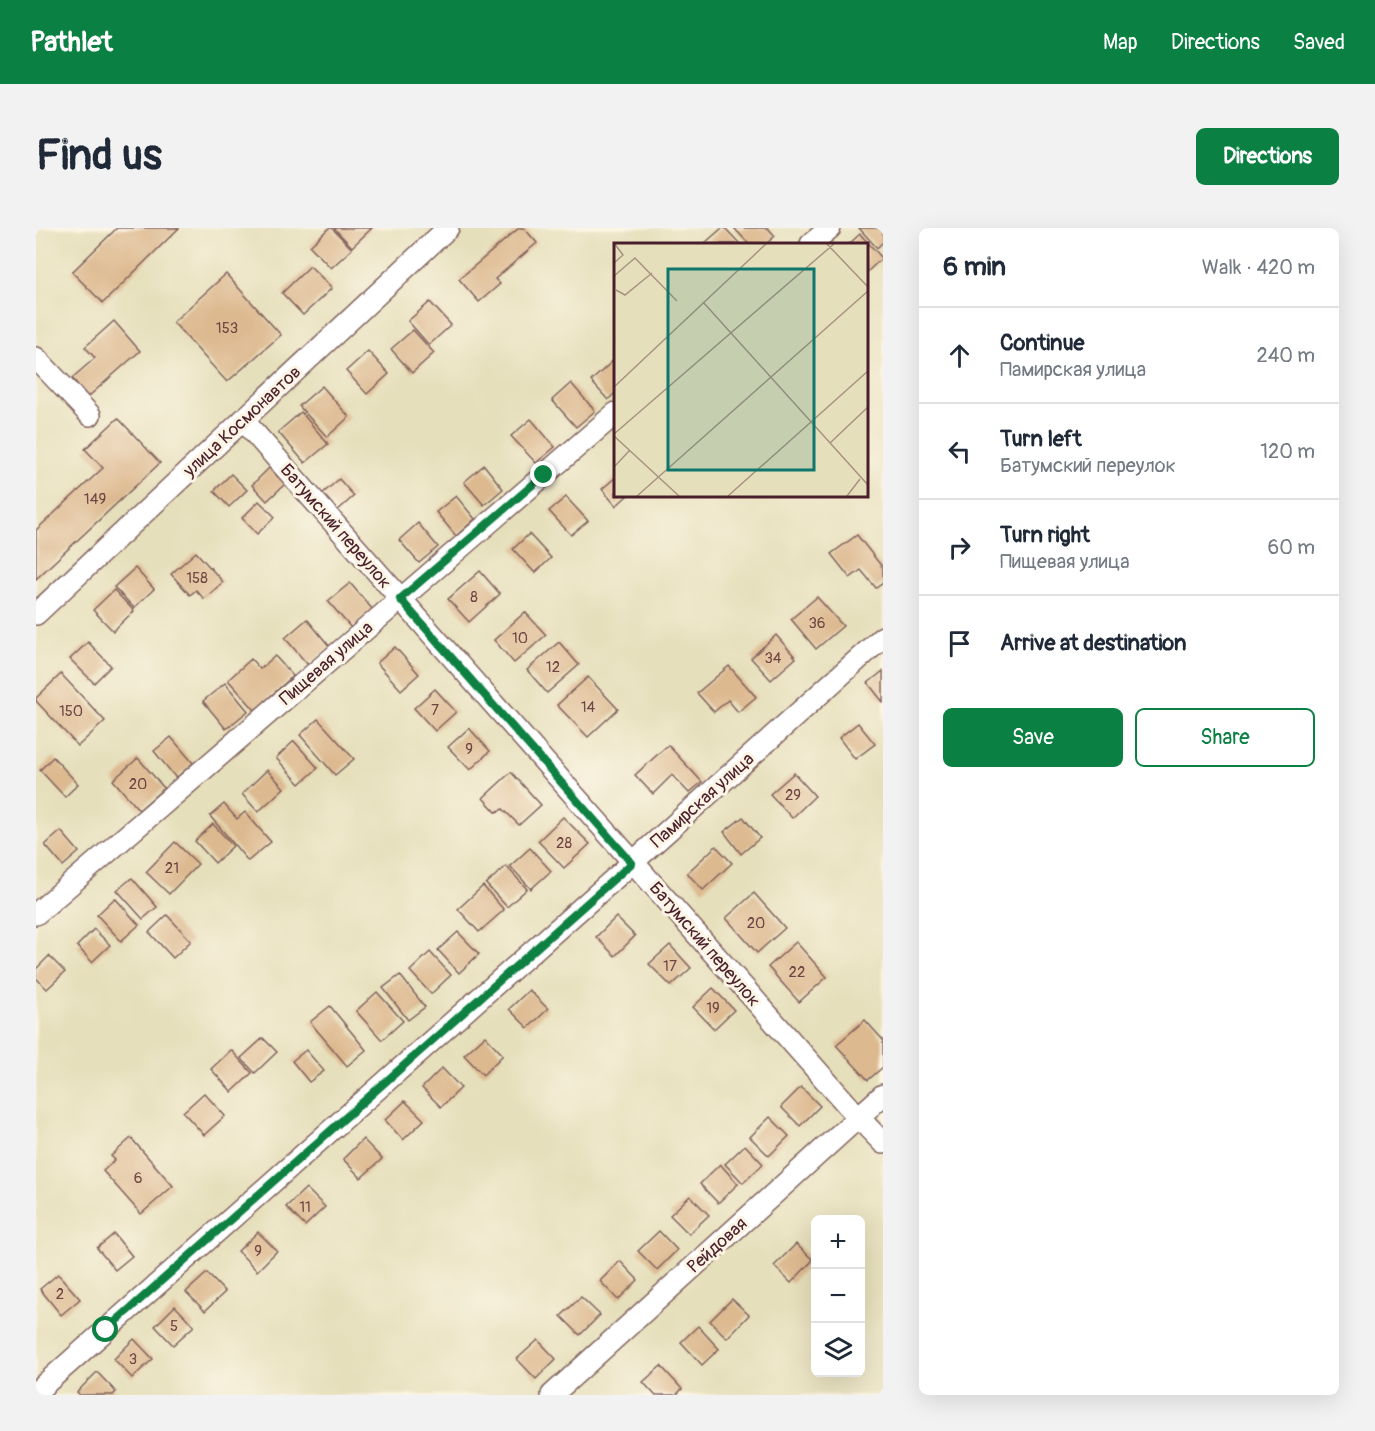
<!DOCTYPE html>
<meta charset="utf-8">
<style>
:root{--surface:#fff;--page:#f2f2f3;--text:#1f2937;--muted:#747a83;--line:#e0e1e3;--accent:#0b8043}
body{margin:0;font-family:Pangolin,sans-serif;background:var(--page);color:var(--text)}
.controls{position:absolute;right:18px;bottom:18px;display:grid;overflow:hidden;border-radius:9px;box-shadow:0 6px 24px #0002}
.controls button{width:54px;height:54px;display:grid;place-items:center;padding:0;border:0;border-bottom:2px solid var(--line);background:var(--surface);color:var(--text);font:30px sans-serif}
.stop{position:absolute;width:18px;height:18px;margin:-14px;border:4px solid #0b8043;border-radius:50%;background:#fff}
.stop.end{background:#0b8043;border-color:#fff;box-shadow:0 2px 6px #0008}
.list{margin:0;padding:0;list-style:none}
h2{display:flex;justify-content:space-between;align-items:center;height:78px;margin:0;padding:0 24px;font-size:26px}
h2 small{font-size:20px;font-weight:400;color:var(--muted)}
.list li{display:grid;grid-template-columns:39px 1fr auto;gap:18px;align-items:center;box-sizing:border-box;height:96px;padding:0 24px;border-top:2px solid var(--line)}
.list b{display:block;font-size:22px;white-space:nowrap}
.list p{margin:0;font-size:20px;white-space:nowrap;color:var(--muted)}
.list em{font-size:20px;font-style:normal;color:var(--muted)}
.actions{display:flex;gap:12px;padding:18px 24px}
.actions a{flex:1;padding:14px 0;border:2px solid var(--accent);border-radius:9px;text-align:center;font-size:21px;color:var(--accent)}
.actions .main{background:var(--accent);color:#fff}
.icon{flex:none;width:33px;height:33px;fill:none;stroke:currentColor;stroke-width:2;stroke-linecap:round;stroke-linejoin:round}
.map{position:relative;flex:none;width:847px;height:1167px;overflow:hidden;border-radius:9px}
header{display:flex;align-items:center;gap:36px;box-sizing:border-box;height:84px;padding:0 30px;background:var(--accent);color:#fff}
header strong{font-size:28px}
nav{display:flex;gap:33px;margin-inline-start:auto;font-size:21px}
.intro{display:flex;align-items:center;justify-content:space-between;box-sizing:border-box;height:144px;padding:0 36px}
h1{margin:0;font-size:42px}
.button{padding:15px 27px;border-radius:9px;background:var(--accent);color:#fff;font-size:21px;font-weight:700}
main{display:flex;gap:36px;padding:0 36px}
aside{flex:1;background:var(--surface);border-radius:9px;box-shadow:0 6px 24px #0002}
.map>svg:first-child{display:block}
.building{fill:#ddb990}
.lines{fill:none;stroke-linecap:round;stroke-linejoin:round}
.minor-casing{stroke:#81625d;stroke-width:24}
.minor{stroke:#fff;stroke-width:21}
.route{stroke:#0b8043;stroke-width:8}
.labels{text-anchor:middle;stroke-width:6;stroke-linejoin:round;paint-order:stroke}
.number-label{font-size:15px;fill:#6f4644}
.street-label{font-size:18px;fill:#4a1f2b;stroke:#fcf5e5}
.inset-road{fill:none;stroke:#a89281;stroke-width:1.5}
.view{fill:#0f766e;fill-opacity:0.15;stroke:#0f766e;stroke-width:3}
.inset-edge{fill:none;stroke:#4a1f2b;stroke-width:3}
</style>
<header>
<strong>Pathlet</strong>
<nav><a>Map</a><a>Directions</a><a>Saved</a></nav>
</header>
<div class="intro"><h1>Find us</h1><a class="button">Directions</a></div>
<main>
<div class="map">
<svg width="847" height="1167" viewBox="0 0 847 1167">
<rect width="100%" height="100%" fill="#fcf5e5"/>
<filter id="ink" filterUnits="userSpaceOnUse"><feTurbulence type="fractalNoise" baseFrequency=".0167" numOctaves="2"/><feDisplacementMap in="SourceGraphic" scale="12" xChannelSelector="R" yChannelSelector="G"/><feConvolveMatrix kernelMatrix="1 2 1 2 8 2 1 2 1" color-interpolation-filters="sRGB"/></filter>
<filter id="wash" filterUnits="userSpaceOnUse"><feTurbulence type="fractalNoise" baseFrequency=".008" numOctaves="4" result="noise"/><feDisplacementMap in="SourceGraphic" scale="24" xChannelSelector="R" yChannelSelector="G"/><feGaussianBlur stdDeviation="1.35" result="paint"/><feColorMatrix in="noise" values="0 0 0 0 0 0 0 0 0 0 0 0 0 0 0 0 0 1.4 0 .05"/><feComposite in="paint" operator="in"/></filter>
<g filter="url(#wash)">
<rect width="100%" height="100%" fill="#e6dfbb"/>
<g id="blocks">
<g class="building">
<polygon points="81,0 143,0 67,75 36,44"/>
<polygon points="293,0 296,0 316,21 295,40 274,18"/>
<polygon points="298,0 336,0 316,19"/>
<polygon points="483,0 488,0 501,15 459,51 464,56 443,74 423,51"/>
<polygon points="686,0 689,0 704,16 670,16 669,15"/>
<polygon points="698,0 732,0 739,8 730,16 713,16"/>
<polygon points="823,0 847,0 847,14 841,20"/>
<polygon points="824,6 846,30 830,45 830,16 813,16"/>
<polygon points="274,38 296,60 267,87 246,65"/>
<polygon points="190,46 245,107 191,154 137,94"/>
<polygon points="394,74 415,97 393,117 372,93"/>
<polygon points="78,93 104,123 52,169 36,150 59,130 49,119"/>
<polygon points="377,102 398,125 376,145 355,121"/>
<polygon points="332,123 353,146 331,166 310,143"/>
<polygon points="580,130 580,164 572,172 555,153"/>
<polygon points="535,155 559,183 540,199 516,172"/>
<polygon points="286,158 313,189 291,209 263,178"/>
<polygon points="265,184 292,216 269,235 242,204"/>
<polygon points="82,190 124,235 0,351 0,302 67,240 49,221"/>
<polygon points="495,191 519,219 500,235 475,208"/>
<polygon points="448,237 467,261 448,277 428,254"/>
<polygon points="233,240 249,256 231,273 216,257"/>
<polygon points="195,246 211,262 193,279 178,263"/>
<polygon points="580,249 580,267 592,267 580,278 566,261"/>
<polygon points="303,251 318,268 301,283 286,266"/>
<polygon points="420,268 439,291 420,308 400,284"/>
<polygon points="530,269 552,293 535,307 513,283"/>
<polygon points="223,273 239,289 221,306 206,290"/>
<polygon points="382,295 402,319 383,335 363,312"/>
<polygon points="493,306 515,330 499,345 477,321"/>
<polygon points="821,307 847,340 847,355 840,360 825,342 814,350 795,326"/>
<polygon points="160,324 187,354 168,371 160,362 154,367 135,346"/>
<polygon points="99,340 118,361 98,380 78,359"/>
<polygon points="444,343 464,366 433,394 412,371"/>
<polygon points="314,355 337,382 315,400 292,373"/>
<polygon points="78,362 98,383 77,403 57,382"/>
<polygon points="781,369 807,398 780,421 755,391"/>
<polygon points="489,384 510,407 478,435 458,412"/>
<polygon points="271,391 294,419 272,437 249,410"/>
<polygon points="740,407 760,430 735,452 715,430"/>
<polygon points="52,414 75,438 58,455 34,431"/>
<polygon points="523,414 543,437 511,465 491,442"/>
<polygon points="359,419 383,446 365,462 341,435"/>
<polygon points="239,428 257,448 219,482 192,452 215,431 224,441"/>
<polygon points="693,438 720,469 702,484 692,472 678,484 661,465"/>
<polygon points="847,443 847,474 832,455"/>
<polygon points="25,446 69,493 42,518 0,473 0,470"/>
<polygon points="552,449 582,481 552,509 521,477"/>
<polygon points="189,455 212,483 190,501 167,473"/>
<polygon points="399,461 420,484 399,503 378,480"/>
<polygon points="282,491 318,531 299,547 264,507"/>
<polygon points="822,495 839,516 819,531 803,510"/>
<polygon points="433,500 454,523 434,542 412,519"/>
<polygon points="135,509 157,535 140,550 118,523"/>
<polygon points="258,513 282,540 264,556 240,530"/>
<polygon points="632,517 666,554 653,565 636,547 617,566 599,547"/>
<polygon points="17,529 42,556 29,569 4,542"/>
<polygon points="102,530 128,560 103,582 77,552"/>
<polygon points="231,542 248,560 222,584 206,566"/>
<polygon points="475,544 505,577 483,597 467,581 460,584 447,570"/>
<polygon points="758,545 779,568 756,590 734,566"/>
<polygon points="188,576 201,591 209,584 235,614 212,633 174,588"/>
<polygon points="527,589 554,616 528,640 502,613"/>
<polygon points="707,589 724,610 705,626 688,604"/>
<polygon points="177,596 197,618 179,635 159,613"/>
<polygon points="25,603 43,624 27,638 9,617"/>
<polygon points="139,614 162,636 133,666 110,644"/>
<polygon points="680,618 696,635 667,662 651,645"/>
<polygon points="494,620 515,643 495,661 474,638"/>
<polygon points="470,638 491,661 471,679 450,656"/>
<polygon points="96,650 121,679 107,691 81,662"/>
<polygon points="447,658 468,682 443,704 422,681"/>
<polygon points="718,665 749,700 721,725 690,690"/>
<polygon points="79,670 103,697 85,713 61,687"/>
<polygon points="131,687 155,713 137,730 113,704"/>
<polygon points="580,689 599,708 579,728 560,709"/>
<polygon points="58,701 74,717 56,734 41,718"/>
<polygon points="422,704 443,726 423,745 402,722"/>
<polygon points="760,714 791,749 763,774 732,739"/>
<polygon points="634,717 655,740 635,758 613,736"/>
<polygon points="394,724 415,747 395,766 374,743"/>
<polygon points="13,728 29,744 11,761 0,750 0,741"/>
<polygon points="364,747 389,779 372,792 347,760"/>
<polygon points="677,760 698,782 678,801 657,779"/>
<polygon points="493,762 512,781 492,800 473,781"/>
<polygon points="341,764 367,793 346,812 320,783"/>
<polygon points="294,778 330,822 311,838 274,794"/>
<polygon points="829,792 847,812 847,839 832,852 800,817"/>
<polygon points="449,808 467,827 447,847 428,827"/>
<polygon points="227,810 241,824 219,845 205,830"/>
<polygon points="195,822 216,845 196,864 175,841"/>
<polygon points="270,822 288,843 273,854 256,833"/>
<polygon points="406,840 425,860 405,879 386,860"/>
<polygon points="765,859 784,878 764,898 745,879"/>
<polygon points="168,865 189,888 168,907 147,884"/>
<polygon points="369,873 388,892 367,912 349,892"/>
<polygon points="734,889 753,908 733,928 714,909"/>
<polygon points="95,910 137,958 105,986 67,943 79,932 75,928"/>
<polygon points="327,911 346,931 325,950 307,931"/>
<polygon points="709,917 727,936 707,955 689,936"/>
<polygon points="684,936 702,956 682,975 664,956"/>
<polygon points="270,960 289,979 269,998 250,979"/>
<polygon points="654,968 673,987 653,1006 634,987"/>
<polygon points="623,1003 641,1022 621,1042 602,1023"/>
<polygon points="222,1004 241,1023 221,1043 202,1023"/>
<polygon points="78,1006 96,1028 79,1042 61,1020"/>
<polygon points="760,1016 777,1032 755,1055 738,1038"/>
<polygon points="584,1033 602,1052 582,1072 564,1053"/>
<polygon points="171,1045 189,1064 169,1083 150,1064"/>
<polygon points="22,1046 44,1071 25,1087 4,1061"/>
<polygon points="545,1069 564,1087 544,1107 525,1088"/>
<polygon points="696,1071 713,1087 691,1110 674,1093"/>
<polygon points="139,1078 158,1098 137,1117 119,1098"/>
<polygon points="662,1098 683,1121 666,1137 645,1114"/>
<polygon points="98,1111 117,1131 96,1150 78,1131"/>
<polygon points="502,1112 520,1131 500,1151 481,1131"/>
<polygon points="625,1138 646,1161 640,1167 619,1167 607,1154"/>
<polygon points="61,1144 80,1164 77,1167 44,1167 41,1164"/>
</g>
</g>
</g>
<g filter="url(#ink)">
<use href="#blocks" fill-opacity="0" stroke="#81625d" stroke-width="1.5"/>
<g class="lines">
<g class="minor-casing">
<g id="minor">
<polyline points="775,16 794,0"/>
<polyline points="0,130 54,187"/>
<polyline points="207,192 822,889 847,915"/>
<polyline points="0,386 412,0"/>
<polyline points="0,686 580,185"/>
<polyline points="0,1164 596,635 847,409"/>
<polyline points="516,1167 847,867"/>
</g>
</g>
<use href="#minor" class="minor"/>
</g>
</g>
<g class="lines" filter="url(#ink)">
<polyline class="route" points="70,1102 596,635 364,371 508,247"/>
</g>
<g class="labels">
<g class="number-label">
<text x="191" y="105">153</text>
<text x="59" y="276">149</text>
<text x="161" y="355">158</text>
<text x="438" y="374">8</text>
<text x="781" y="400">36</text>
<text x="484" y="415">10</text>
<text x="737" y="435">34</text>
<text x="517" y="444">12</text>
<text x="552" y="484">14</text>
<text x="399" y="487">7</text>
<text x="35" y="488">150</text>
<text x="433" y="526">9</text>
<text x="102" y="561">20</text>
<text x="757" y="572">29</text>
<text x="528" y="620">28</text>
<text x="136" y="645">21</text>
<text x="720" y="700">20</text>
<text x="634" y="743">17</text>
<text x="761" y="749">22</text>
<text x="677" y="785">19</text>
<text x="102" y="955">6</text>
<text x="269" y="984">11</text>
<text x="222" y="1028">9</text>
<text x="24" y="1071">2</text>
<text x="138" y="1103">5</text>
<text x="97" y="1136">3</text>
</g>
<g class="street-label">
<text transform="translate(206 193) rotate(-43)" y="6">улица Космонавтов</text>
<text transform="translate(300 298) rotate(49)" y="6">Батумский переулок</text>
<text transform="translate(290 435) rotate(-41)" y="6">Пищевая улица</text>
<text transform="translate(666 572) rotate(-42)" y="6">Памирская улица</text>
<text transform="translate(669 716) rotate(49)" y="6">Батумский переулок</text>
<text transform="translate(681 1017) rotate(-42)" y="6">Рейдовая</text>
</g>
</g>
<g transform="translate(578 15)">
<rect width="254" height="254" fill="#e6dfbb"/>
<path class="inset-road" d="M 0,0 L 9,12 L 0,20M 212,0 L 254,44M 0,33 L 21,15 L 63,58M 2,47 L 11,52 L 38,30M 89,59 L 254,242M 0,144 L 153,0M 0,191 L 221,0M 0,193 L 65,253M 216,200 L 254,164M 0,224 L 16,207M 23,253 L 254,48M 114,253 L 254,128M 233,253 L 246,236"/>
<path class="view" d="M 54,26 L 200,26 L 200,227 L 54,227 Z"/>
<rect width="254" height="254" class="inset-edge"/>
</g>
</svg>
<div class="controls">
<button>+</button>
<button>−</button>
<button><svg class="icon" aria-label="layers" viewBox="0 0 24 24"><path d="M12 4l9 5-9 5-9-5zM3 14l9 5 9-5"/></svg></button>
</div>
<div class="stop" style="left:70px;top:1102px"></div>
<div class="stop end" style="left:508px;top:247px"></div>
</div>
<aside>
<h2>6 min<small>Walk · 420 m</small></h2>
<ul class="list">
<li><svg class="icon" aria-label="ahead" viewBox="0 0 24 24"><path d="M12 20V5M6 11l6-6 6 6"/></svg><div><b>Continue</b><p>Памирская улица</p></div><em>240 m</em></li>
<li><svg class="icon" aria-label="left" viewBox="0 0 24 24"><path d="M17 20v-9H6M10 6l-5 5 5 5"/></svg><div><b>Turn left</b><p>Батумский переулок</p></div><em>120 m</em></li>
<li><svg class="icon" aria-label="right" viewBox="0 0 24 24"><path d="M7 20v-9h11M14 6l5 5-5 5"/></svg><div><b>Turn right</b><p>Пищевая улица</p></div><em>60 m</em></li>
<li><svg class="icon" aria-label="arrive" viewBox="0 0 24 24"><path d="M6 21V4h12l-3 4 3 4H6"/></svg><div><b>Arrive at destination</b></div></li>
</ul>
<div class="actions"><a class="main">Save</a><a>Share</a></div>
</aside>
</main>
